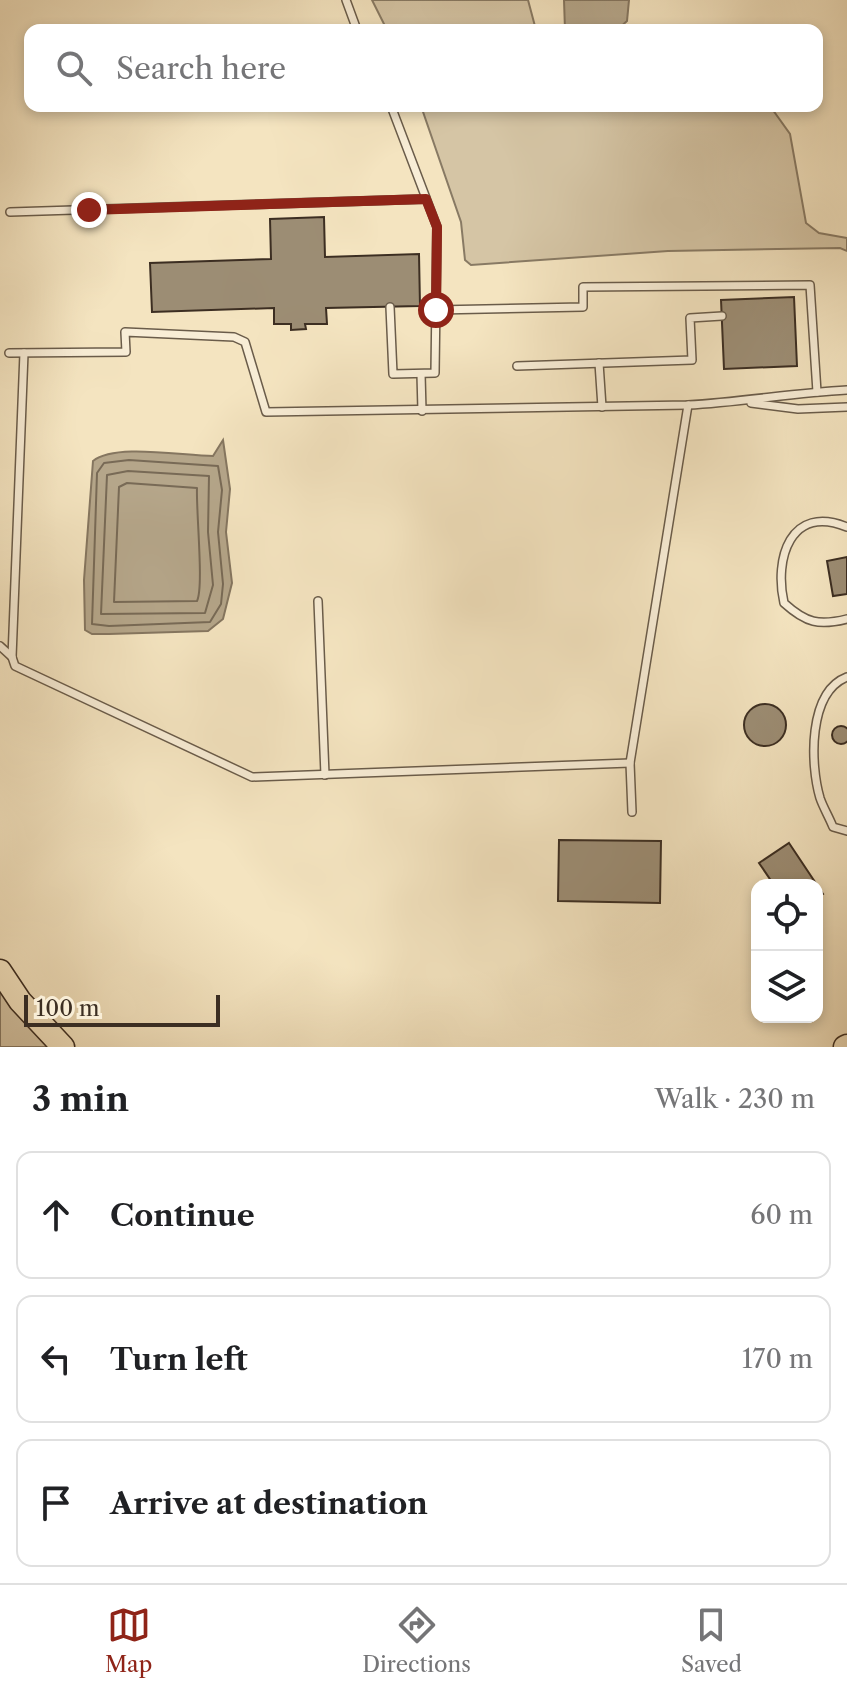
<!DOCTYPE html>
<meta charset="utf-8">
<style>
:root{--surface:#fff;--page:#f6f6f6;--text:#202124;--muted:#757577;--line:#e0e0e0;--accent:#8f2418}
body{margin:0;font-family:"Libre Caslon Text",serif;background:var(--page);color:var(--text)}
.controls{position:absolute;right:24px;bottom:24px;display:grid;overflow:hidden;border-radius:16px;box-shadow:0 4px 12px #0003}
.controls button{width:72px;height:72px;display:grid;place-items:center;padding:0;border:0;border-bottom:2px solid var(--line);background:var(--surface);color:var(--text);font:40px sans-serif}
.scale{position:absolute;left:24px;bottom:20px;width:196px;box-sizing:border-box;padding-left:8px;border:4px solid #3c2e22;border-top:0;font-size:22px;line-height:28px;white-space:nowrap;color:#3c2e22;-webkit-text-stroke:6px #f8edd6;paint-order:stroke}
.stop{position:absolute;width:24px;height:24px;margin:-18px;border:6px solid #8f2418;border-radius:50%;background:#fff}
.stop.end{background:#8f2418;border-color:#fff;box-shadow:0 2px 8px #0008}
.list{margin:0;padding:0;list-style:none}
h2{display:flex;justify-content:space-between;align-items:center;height:104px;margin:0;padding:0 32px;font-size:34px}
h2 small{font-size:26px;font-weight:400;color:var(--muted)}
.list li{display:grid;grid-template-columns:52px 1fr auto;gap:24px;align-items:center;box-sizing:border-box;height:128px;margin:0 16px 16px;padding:0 16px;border:2px solid var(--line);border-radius:16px}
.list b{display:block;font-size:30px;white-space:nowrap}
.list em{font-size:26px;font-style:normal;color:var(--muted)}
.icon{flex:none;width:44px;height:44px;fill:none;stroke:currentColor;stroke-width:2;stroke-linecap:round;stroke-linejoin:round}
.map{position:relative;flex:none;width:847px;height:1047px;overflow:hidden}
.search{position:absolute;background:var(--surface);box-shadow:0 4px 12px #0003;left:24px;right:24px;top:24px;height:88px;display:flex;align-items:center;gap:20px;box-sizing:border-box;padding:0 28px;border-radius:16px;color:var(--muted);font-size:30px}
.sheet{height:536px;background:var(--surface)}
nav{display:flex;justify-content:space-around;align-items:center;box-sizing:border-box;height:112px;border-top:2px solid var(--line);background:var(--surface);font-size:22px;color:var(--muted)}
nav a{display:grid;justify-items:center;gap:4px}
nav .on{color:var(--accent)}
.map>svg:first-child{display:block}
.green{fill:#d5c5a5;stroke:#887a64;stroke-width:2}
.water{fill:#b5a68a;stroke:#857660;stroke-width:2}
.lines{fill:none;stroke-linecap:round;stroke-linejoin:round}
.shore{stroke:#786a56;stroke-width:2}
.building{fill:#9c8d74;stroke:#3c2e22;stroke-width:2}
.service-casing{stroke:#6a5c4a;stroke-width:10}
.trunk-casing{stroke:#3c2e22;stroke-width:25}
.service{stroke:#f8edd6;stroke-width:7}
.trunk{stroke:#f4e4c0;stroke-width:22}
.route{stroke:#8f2418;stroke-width:10}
</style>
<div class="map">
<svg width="847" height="1047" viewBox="0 0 847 1047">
<rect width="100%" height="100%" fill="#f4e4c0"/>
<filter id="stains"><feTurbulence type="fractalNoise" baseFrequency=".0025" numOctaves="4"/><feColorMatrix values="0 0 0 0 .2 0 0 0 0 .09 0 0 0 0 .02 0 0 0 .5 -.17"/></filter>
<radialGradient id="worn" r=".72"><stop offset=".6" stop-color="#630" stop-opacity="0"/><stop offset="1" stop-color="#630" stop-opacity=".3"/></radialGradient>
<g class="green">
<polygon points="372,0 528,0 536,30 387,30"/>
<polygon points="421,106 770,106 790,134 806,223 819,233 847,238 847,251 840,248 668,251 471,265 465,260 461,222"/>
<polygon points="0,984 54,1047 0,1047"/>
</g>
<g class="water">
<polygon points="564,0 629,0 627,21 617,30 565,30"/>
<path d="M 223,440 L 230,489 L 226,532 L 232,583 L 223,619 L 208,631 L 109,634 L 92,634 L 85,630 L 84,580 L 93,461 C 115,443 183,456 213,456 Z"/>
</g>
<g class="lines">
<g class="shore">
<polygon points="129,460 218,466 222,490 218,532 223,584 221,604 210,622 109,626 92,624 97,473 104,463"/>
<polygon points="128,471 209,476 208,532 213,585 205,613 101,614 107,475"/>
<path d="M 127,483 L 197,488 C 196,512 204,587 197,601 L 114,602 L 119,487 Z"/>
</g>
</g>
<g class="building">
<polygon points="324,217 325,257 419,254 420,306 326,308 327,324 305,324 306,329 291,330 291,324 274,324 274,308 152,312 150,263 271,259 270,219"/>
<polygon points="794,297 797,366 724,369 721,300"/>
<polygon points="847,557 847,594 833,596 827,561"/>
<circle cx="765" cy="725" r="21"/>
<circle cx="841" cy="735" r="9"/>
<polygon points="559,840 661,841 660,903 558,901"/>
<polygon points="789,843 823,894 817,898 817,885 774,885 759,863"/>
</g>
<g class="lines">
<g class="service-casing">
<g id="service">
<polyline points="346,0 357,30"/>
<polyline points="10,212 426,199"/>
<polyline points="390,307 393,374 435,373 437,227 391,106"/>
<polyline points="436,310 583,307 583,287 810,285 817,392"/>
<path d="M 9,353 L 126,352 L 125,332 L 234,337 L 245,342 L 266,412 L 688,405 C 742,402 793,393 847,390"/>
<polyline points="24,353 12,657 15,666 252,777 630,763"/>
<polyline points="599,363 602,407"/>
<polyline points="517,366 692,360 690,318 722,316"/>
<polyline points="421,374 422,411"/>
<polyline points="751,403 798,409 847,407"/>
<path d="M 847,527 C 790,504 774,559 784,603 C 806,623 819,626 847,619"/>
<polyline points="318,601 325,775"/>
<polyline points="0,646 12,657"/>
<path d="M 847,677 C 808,692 810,764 820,798 C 823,807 829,817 833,827 L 847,831"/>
<polyline points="632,812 630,763 688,405"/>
</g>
</g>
<g class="trunk-casing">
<g id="trunk">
<polyline points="0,971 20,1001 63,1047"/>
<polyline points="845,1047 847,1046"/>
</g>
</g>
<use href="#service" class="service"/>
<use href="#trunk" class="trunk"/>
</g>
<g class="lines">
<polyline class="route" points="89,210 426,199 437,227 436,310"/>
</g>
<rect width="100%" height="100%" filter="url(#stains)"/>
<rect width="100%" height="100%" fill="url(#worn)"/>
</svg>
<div class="controls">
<button><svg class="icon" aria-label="locate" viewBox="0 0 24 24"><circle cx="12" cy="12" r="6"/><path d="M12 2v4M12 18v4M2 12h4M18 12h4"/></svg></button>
<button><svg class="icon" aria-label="layers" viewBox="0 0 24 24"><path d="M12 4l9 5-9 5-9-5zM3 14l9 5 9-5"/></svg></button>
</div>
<div class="scale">100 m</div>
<div class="stop" style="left:436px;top:310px"></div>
<div class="stop end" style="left:89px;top:210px"></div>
<div class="search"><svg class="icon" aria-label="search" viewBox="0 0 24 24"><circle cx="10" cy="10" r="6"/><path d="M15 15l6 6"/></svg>Search here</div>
</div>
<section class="sheet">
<h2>3 min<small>Walk · 230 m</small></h2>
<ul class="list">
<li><svg class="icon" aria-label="ahead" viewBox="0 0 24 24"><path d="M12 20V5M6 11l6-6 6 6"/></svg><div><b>Continue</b></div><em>60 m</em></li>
<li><svg class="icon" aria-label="left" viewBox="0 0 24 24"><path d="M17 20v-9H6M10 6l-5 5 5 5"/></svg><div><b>Turn left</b></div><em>170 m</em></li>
<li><svg class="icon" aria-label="arrive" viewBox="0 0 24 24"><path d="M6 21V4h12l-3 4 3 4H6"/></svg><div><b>Arrive at destination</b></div></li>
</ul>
</section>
<nav>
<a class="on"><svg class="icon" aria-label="map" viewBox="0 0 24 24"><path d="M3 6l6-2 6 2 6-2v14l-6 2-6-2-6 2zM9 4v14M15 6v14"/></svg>Map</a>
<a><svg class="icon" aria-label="directions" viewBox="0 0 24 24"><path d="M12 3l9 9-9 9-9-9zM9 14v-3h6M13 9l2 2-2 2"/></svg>Directions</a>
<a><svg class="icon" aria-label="saved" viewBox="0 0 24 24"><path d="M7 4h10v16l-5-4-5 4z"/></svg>Saved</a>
</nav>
